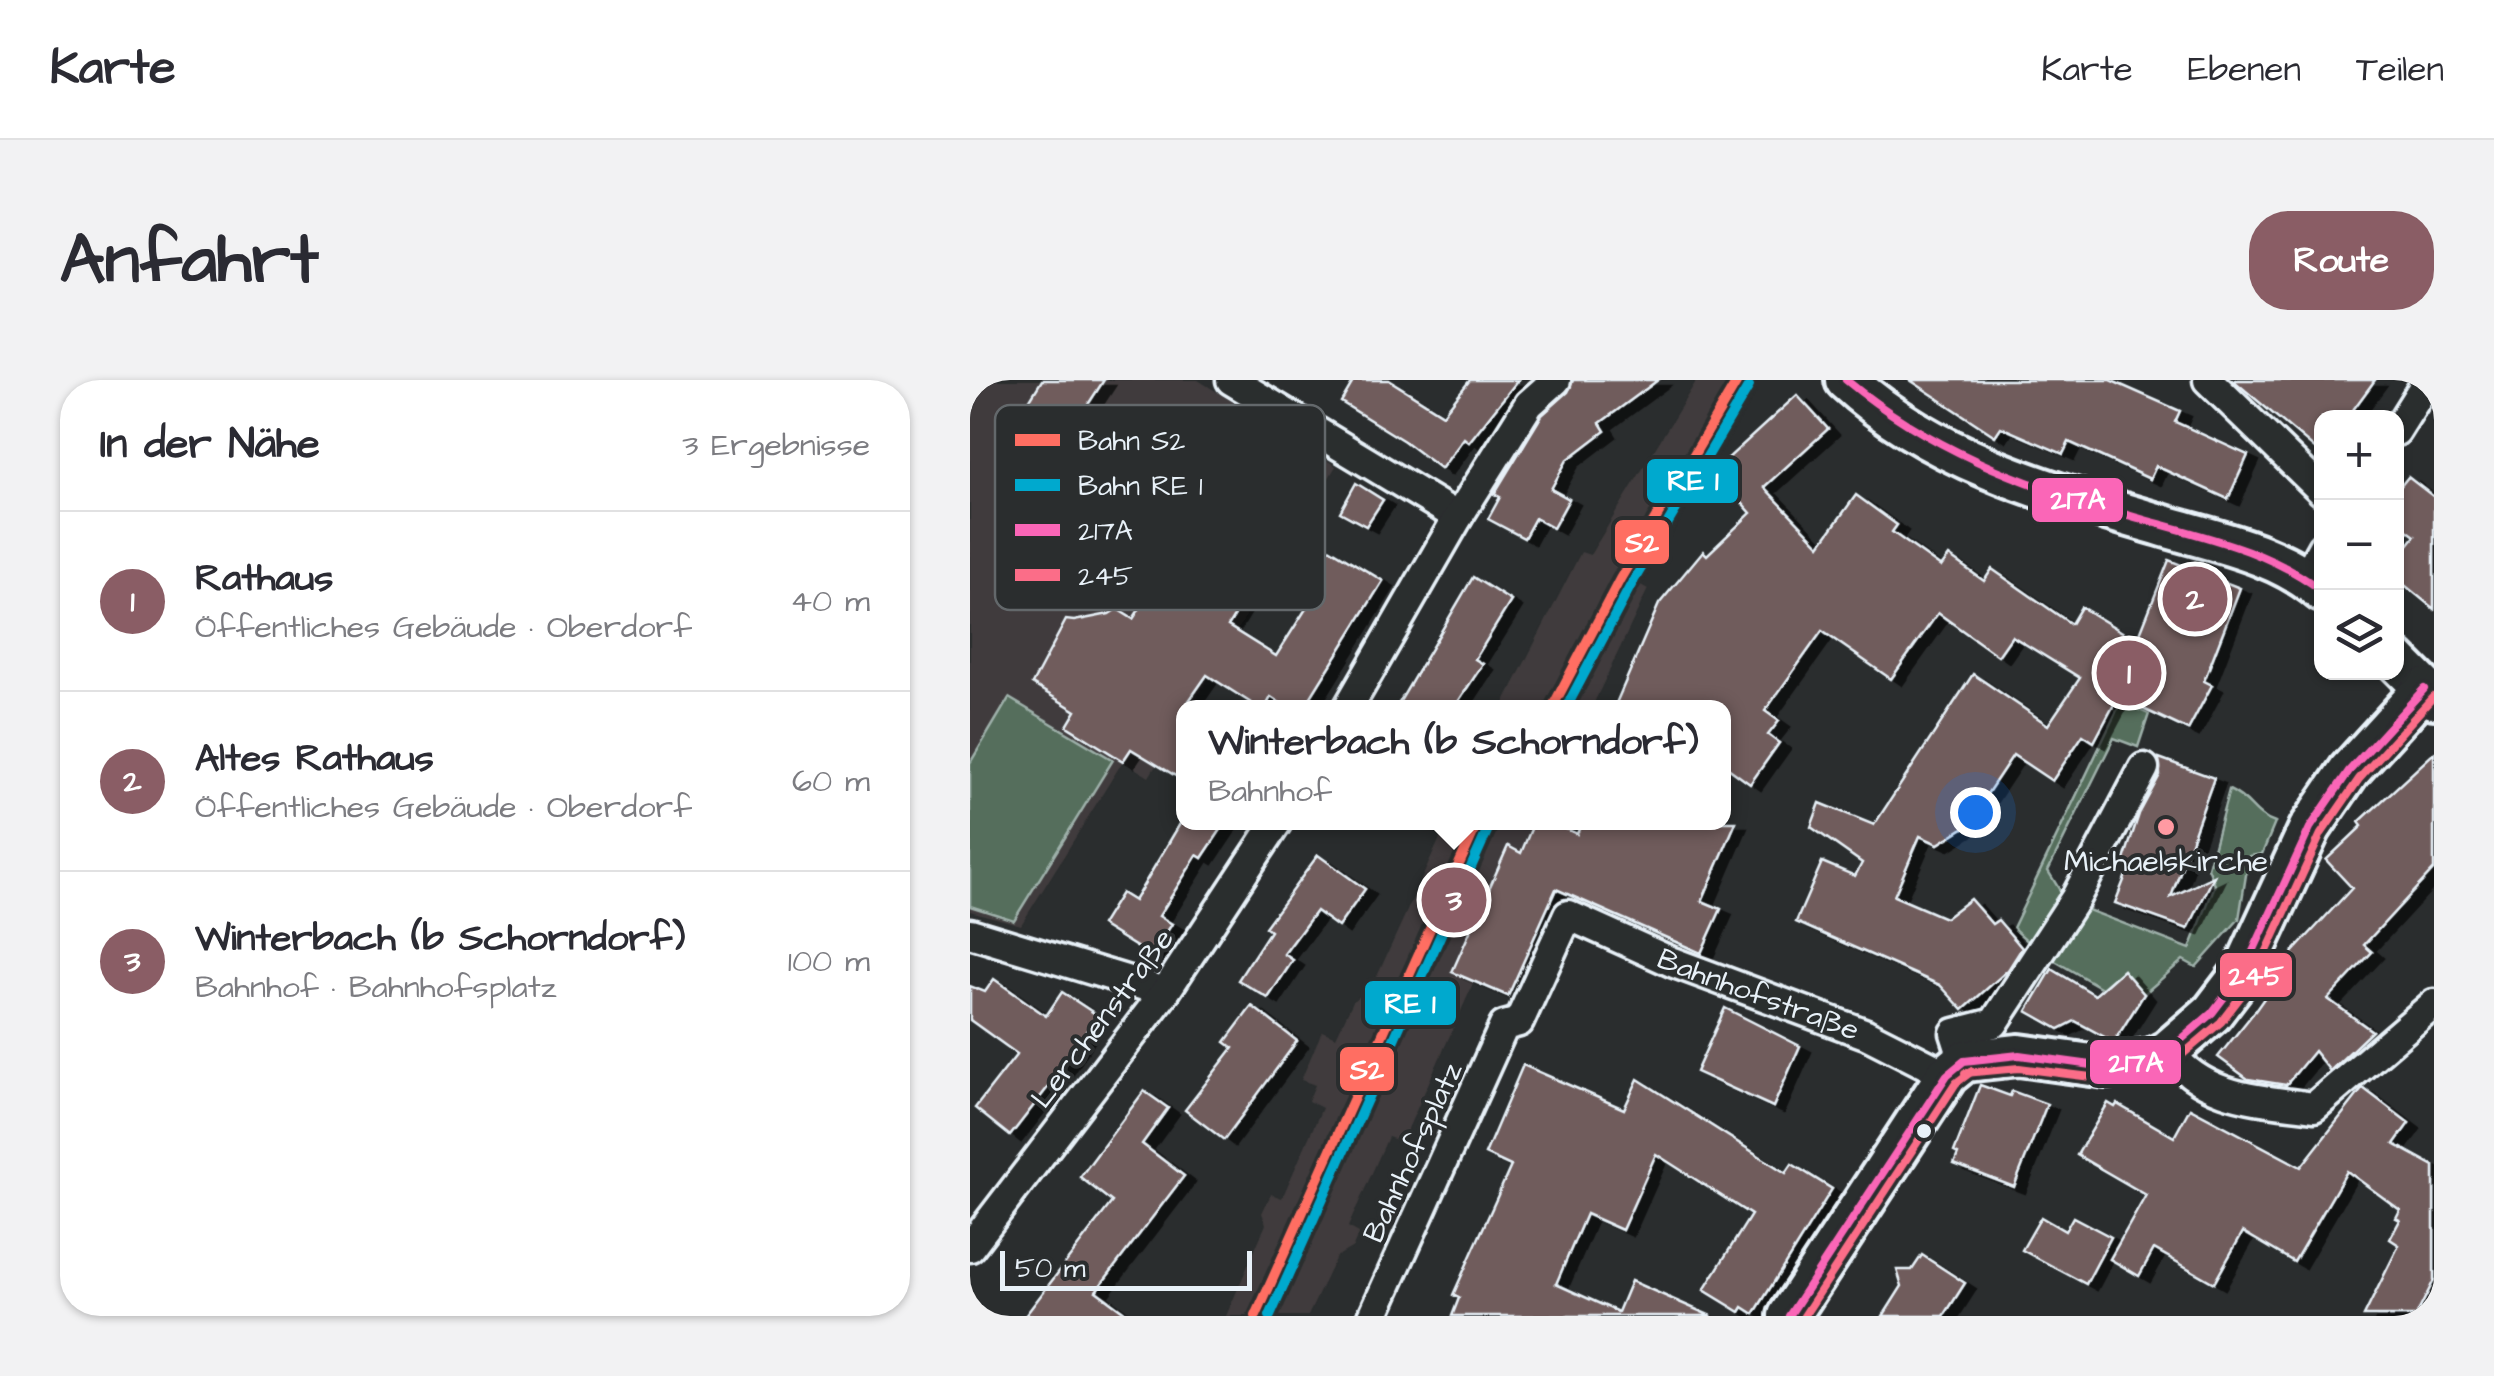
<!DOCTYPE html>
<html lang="de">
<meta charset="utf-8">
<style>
:root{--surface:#fff;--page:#f2f2f3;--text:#2b2b33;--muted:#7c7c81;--line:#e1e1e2;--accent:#8a5d65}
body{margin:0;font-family:"Architects Daughter",sans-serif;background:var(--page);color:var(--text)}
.controls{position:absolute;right:30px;top:30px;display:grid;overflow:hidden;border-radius:20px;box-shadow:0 2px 8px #0004}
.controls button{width:90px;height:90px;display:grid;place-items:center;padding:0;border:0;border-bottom:2px solid var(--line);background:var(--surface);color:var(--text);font:50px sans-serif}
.scale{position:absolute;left:30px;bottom:25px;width:252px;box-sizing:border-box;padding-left:10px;border:5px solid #e8f1f8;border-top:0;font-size:28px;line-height:35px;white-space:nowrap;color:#e8f1f8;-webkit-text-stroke:8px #2a2d2e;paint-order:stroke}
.you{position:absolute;left:1005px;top:432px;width:35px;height:35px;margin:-25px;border:8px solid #fff;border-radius:50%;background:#1a73e8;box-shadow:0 0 0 15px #1a73e833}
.badge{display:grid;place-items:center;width:65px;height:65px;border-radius:50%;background:var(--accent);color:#fff;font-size:32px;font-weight:700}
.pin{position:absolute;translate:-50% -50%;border:5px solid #fff;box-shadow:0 2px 10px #0006}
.popup{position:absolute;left:206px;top:320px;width:555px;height:130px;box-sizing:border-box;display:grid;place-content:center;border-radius:20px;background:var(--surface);filter:drop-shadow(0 2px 8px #0005);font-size:32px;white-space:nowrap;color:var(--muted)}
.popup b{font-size:38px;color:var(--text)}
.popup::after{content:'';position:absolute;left:50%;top:100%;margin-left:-20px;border:20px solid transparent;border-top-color:var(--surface)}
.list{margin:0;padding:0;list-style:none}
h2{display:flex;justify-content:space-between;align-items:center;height:130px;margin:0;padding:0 40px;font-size:42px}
h2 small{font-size:32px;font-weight:400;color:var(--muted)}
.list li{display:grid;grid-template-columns:65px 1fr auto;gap:30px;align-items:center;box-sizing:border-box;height:180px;padding:0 40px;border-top:2px solid var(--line)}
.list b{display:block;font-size:38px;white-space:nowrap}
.list p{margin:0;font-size:32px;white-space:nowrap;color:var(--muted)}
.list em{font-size:32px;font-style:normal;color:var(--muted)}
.icon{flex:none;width:55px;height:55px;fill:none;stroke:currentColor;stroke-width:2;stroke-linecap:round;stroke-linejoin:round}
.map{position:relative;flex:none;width:1464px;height:936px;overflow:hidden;border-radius:40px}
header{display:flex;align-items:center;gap:60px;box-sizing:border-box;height:140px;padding:0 50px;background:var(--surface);border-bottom:2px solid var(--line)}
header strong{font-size:48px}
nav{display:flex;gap:55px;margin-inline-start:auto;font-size:35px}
.intro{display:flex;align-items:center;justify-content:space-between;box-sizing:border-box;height:240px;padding:0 60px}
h1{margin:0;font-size:70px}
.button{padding:25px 45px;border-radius:40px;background:var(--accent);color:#fff;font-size:35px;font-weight:700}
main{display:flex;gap:60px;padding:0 60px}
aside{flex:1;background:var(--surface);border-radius:40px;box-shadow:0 2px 8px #0004}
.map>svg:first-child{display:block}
.built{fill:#3f3b3c}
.green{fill:#556e5b;stroke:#9eb0aa;stroke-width:2.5}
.building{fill:#6f5c5c;stroke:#e8f1f8;stroke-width:2.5;filter:url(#shadow)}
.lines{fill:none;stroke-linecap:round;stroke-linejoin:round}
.street-casing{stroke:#e8f1f8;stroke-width:35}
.secondary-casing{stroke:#e8f1f8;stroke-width:48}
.street{stroke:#2a2d2e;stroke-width:28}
.secondary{stroke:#2a2d2e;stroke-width:40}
.bus-1-casing{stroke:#2a2d2e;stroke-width:15}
.bus-2-casing{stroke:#2a2d2e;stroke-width:15}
.bus-1{stroke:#fa66b7;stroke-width:8}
.bus-2{stroke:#fb6d88;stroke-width:8}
.rail-1-casing{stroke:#2a2d2e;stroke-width:18}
.rail-2-casing{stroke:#2a2d2e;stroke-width:18}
.rail-1{stroke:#ff6e62;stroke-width:10}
.rail-2{stroke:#00a9ce;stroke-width:10}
.poi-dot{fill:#ff9aa2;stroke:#2a2d2e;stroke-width:4}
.bus-dot{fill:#e8f1f8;stroke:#2a2d2e;stroke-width:4}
.labels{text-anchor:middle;stroke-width:8;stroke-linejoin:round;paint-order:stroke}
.poi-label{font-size:30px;fill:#e8f1f8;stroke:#2a2d2e}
.street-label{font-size:30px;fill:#e8f1f8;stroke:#2a2d2e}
.key{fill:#2a2d2e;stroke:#63686b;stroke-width:2.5}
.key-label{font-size:28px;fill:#e8f1f8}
.line-badge{stroke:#2a2d2e;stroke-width:4}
.badge-label{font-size:28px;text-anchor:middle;font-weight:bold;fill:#fff}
</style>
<header>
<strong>Karte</strong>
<nav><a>Karte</a><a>Ebenen</a><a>Teilen</a></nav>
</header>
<div class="intro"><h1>Anfahrt</h1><a class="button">Route</a></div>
<main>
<aside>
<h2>In der Nähe<small>3 Ergebnisse</small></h2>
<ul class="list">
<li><span class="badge">1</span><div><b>Rathaus</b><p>Öffentliches Gebäude · Oberdorf</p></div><em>40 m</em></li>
<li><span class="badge">2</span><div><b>Altes Rathaus</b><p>Öffentliches Gebäude · Oberdorf</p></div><em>60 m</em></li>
<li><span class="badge">3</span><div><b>Winterbach (b Schorndorf)</b><p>Bahnhof · Bahnhofsplatz</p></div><em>100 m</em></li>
</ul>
</aside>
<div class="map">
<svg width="1464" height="936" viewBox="0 0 1464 936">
<defs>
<filter id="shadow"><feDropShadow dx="11" dy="6" stdDeviation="0" flood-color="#0009"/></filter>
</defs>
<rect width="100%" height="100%" fill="#2a2d2e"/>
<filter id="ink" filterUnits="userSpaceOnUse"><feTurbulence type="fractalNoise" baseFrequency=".01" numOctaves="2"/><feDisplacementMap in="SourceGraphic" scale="20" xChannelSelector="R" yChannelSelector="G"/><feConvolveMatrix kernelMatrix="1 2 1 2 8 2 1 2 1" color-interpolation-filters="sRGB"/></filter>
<g filter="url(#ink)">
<g class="built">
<polygon points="0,0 228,0 366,86 221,327 214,328 214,339 179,397 153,381 51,545 0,531"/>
<polygon points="727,0 783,0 667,203 678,209 622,327 532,327 611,172 620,175"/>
<polygon points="477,443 564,443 504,602 432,762 418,757 378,847 389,853 383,867 366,877 338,936 256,936 296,844 292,833 301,814 312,818 352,728 338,721 345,705 331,700 352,651 366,657 383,621 404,603"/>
</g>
<g class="green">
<polygon points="39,318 143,380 44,540 0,526 0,383"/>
<path d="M 1151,322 L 1179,334 L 1168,367 L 1144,358 L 1078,491 L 1097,522 L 1220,569 L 1245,505 L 1238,488 L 1259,410 C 1283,421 1282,435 1305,443 L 1292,474 L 1279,476 L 1269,539 L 1226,587 L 1213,580 L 1174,614 L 1153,590 L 1132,608 L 1071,573 L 1043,548 Z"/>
</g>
<g class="building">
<polygon points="72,0 134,0 117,26 295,136 252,206 274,220 258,246 306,276 346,213 336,206 359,168 413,201 334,328 318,328 301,317 295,328 289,328 237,295 214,328 214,401 161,369 153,381 97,346 106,331 62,304 96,240 104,241 139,234 147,229 163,239 221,149 46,42"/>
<polygon points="384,0 419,0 473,34 500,0 548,0 499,62 494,58 471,89 434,61 371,22"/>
<polygon points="603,0 688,0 630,43 635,51 597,80 581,109 599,119 583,148 565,138 554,158 518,139 530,117 524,114 572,35 598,12"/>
<polygon points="940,0 1140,0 1210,31 1205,42 1278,75 1258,119 1186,86 1180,99 1099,62 1093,74 1031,47 1025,56"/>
<polygon points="1263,0 1405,0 1377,38 1352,38 1352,75"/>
<polygon points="827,15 858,49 794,107 850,165 886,115 927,145 922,152 971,187 979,176 1014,201 1022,189 1101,244 1111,227 1167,261 1199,180 1270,208 1234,301 1242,305 1218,350 1148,317 1124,362 1113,355 1082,401 1043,375 995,447 968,464 950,456 924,516 975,538 1000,519 1022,544 1028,540 1052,568 1038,590 993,630 970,605 826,542 852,482 885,496 892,483 841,447 850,423 904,445 1003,294 1078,345 1110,298 1042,256 1028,276 968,233 921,299 852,251 795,331 809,341 798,355 809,363 780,404 754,385 754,328 644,328 689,224 733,171 737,175 781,133 744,91"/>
<polygon points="1438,97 1464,117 1464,229 1426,198 1426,180 1445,156 1426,142 1426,112"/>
<polygon points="386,103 413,120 396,146 370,132"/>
<polygon points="503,197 541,221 505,279 513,284 484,328 426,328"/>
<polygon points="1464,373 1464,489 1394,565 1402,572 1358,619 1402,651 1360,691 1344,671 1316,705 1278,699 1248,677 1285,631 1324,576 1321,574 1382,508 1356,480 1392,446 1389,442"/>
<polygon points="1189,378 1244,398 1201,517 1244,496 1218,549 1145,523 1160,485 1153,483 1169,434 1190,395"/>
<polygon points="211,442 256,442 232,478 227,475 189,536 202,544 181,576 131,545 151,513 164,521"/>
<polygon points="564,442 581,442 607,454 612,442 766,442 732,521 751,529 731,573 586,509 538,616 482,592 538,466 551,473"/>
<polygon points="348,475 395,509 368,547 346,531 314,574 323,580 298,618 268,600 300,551 295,547"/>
<polygon points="1082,589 1125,615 1153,590 1174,614 1144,662 1105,641 1089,649 1057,631"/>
<polygon points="24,599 76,636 92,612 127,635 89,693 40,756 5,728 47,674 0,640 0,606 15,612"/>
<polygon points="282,626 327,661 254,760 215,730 263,668 255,662"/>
<polygon points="755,628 830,666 803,727 726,692"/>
<polygon points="553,685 654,729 668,699 816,793 822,784 862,809 784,934 773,927 770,932 734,910 781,835 686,774 652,850 616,834 586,904 648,932 661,901 741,936 482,936 489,918 483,915 541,786 515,774"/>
<polygon points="1010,705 1040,716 1042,711 1077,724 1044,807 984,784 988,774 984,772"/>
<polygon points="1393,708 1439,743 1424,764 1464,786 1464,900 1446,936 1394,936 1429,865 1420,859 1430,840 1426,838 1430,830 1377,791 1324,882 1273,852 1244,903 1184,869 1169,896 1140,879 1176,815 1107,775 1138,723 1145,727 1147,724 1204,757 1220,728 1331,787"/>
<polygon points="174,711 198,728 172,764 214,796 126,911 160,936 55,936 142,822 110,797"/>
<polygon points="1071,837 1095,851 1103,837 1141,857 1116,904 1052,870"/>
<polygon points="952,875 995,903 974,936 913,936 932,906 927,890 942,890"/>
</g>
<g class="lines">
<g class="street-casing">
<g id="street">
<polyline points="261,0 488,137"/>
<polyline points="1238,0 1352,111"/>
<polyline points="1426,51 1458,0"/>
<polyline points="1336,197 1352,168"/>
<polyline points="378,328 488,137 559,24 586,0"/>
<polyline points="0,553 195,612"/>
<path d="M 1198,671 C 1235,719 1288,719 1344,727 L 1464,624"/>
<polyline points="994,681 985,653 1024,643 1105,519 1174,388"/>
<polyline points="0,867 195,612 307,442"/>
<path id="s1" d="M 403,936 L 534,646 L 549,642 L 598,535 L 702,582 L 896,654 L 977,695"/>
</g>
</g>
<g class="secondary-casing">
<g id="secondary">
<path d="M 876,0 C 962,80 1081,113 1191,145 C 1244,161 1309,173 1352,211"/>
<polyline points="1426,280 1464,318"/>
<polyline points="819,936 977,695 994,681 1049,675 1136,687 1183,679 1198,671 1242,633 1274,591 1340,448 1379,391 1454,309"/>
</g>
</g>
<use href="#street" class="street"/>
<use href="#secondary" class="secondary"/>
<g class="bus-1-casing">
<g id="bus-1">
<path d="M 876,0 C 958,68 1051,104 1151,133 C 1220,154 1294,166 1352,211"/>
<polyline points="819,936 977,695 994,681 1049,675 1136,687 1183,679 1198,671 1242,633 1274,591 1340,448 1379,391 1454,309"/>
</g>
</g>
<g class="bus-2-casing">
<g id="bus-2">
<polyline points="995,693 1049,688 1137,699 1186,691 1206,680 1251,642 1284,599 1351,454 1389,399 1463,317"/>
<polyline points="834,936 986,703 1002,691"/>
</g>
</g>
<use href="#bus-1" class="bus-1"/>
<use href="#bus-2" class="bus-2"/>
<g class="rail-1-casing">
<g id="rail-1">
<polyline points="582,328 650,199 768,0"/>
<polyline points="286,936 508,442"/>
</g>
</g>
<g class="rail-2-casing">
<g id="rail-2">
<polyline points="596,328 661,205 779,6"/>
<polyline points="300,936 519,447"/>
</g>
</g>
<use href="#rail-1" class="rail-1"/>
<use href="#rail-2" class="rail-2"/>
</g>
</g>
<circle class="poi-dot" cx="1196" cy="447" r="10"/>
<circle class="bus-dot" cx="954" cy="751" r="9"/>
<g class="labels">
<g class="poi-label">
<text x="1196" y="491">Michaelskirche</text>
</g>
<g class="street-label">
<text dy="10" stroke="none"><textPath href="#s1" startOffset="658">Bahnhofstraße</textPath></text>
<text transform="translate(132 638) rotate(-53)" y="10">Lerchenstraße</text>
<text transform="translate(442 772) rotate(-65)" y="10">Bahnhofsplatz</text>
</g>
</g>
<rect x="25" y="25" width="330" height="205" rx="15" class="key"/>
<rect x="45" y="54" width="45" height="12" fill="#ff6e62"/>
<rect x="45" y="99" width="45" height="12" fill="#00a9ce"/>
<rect x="45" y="144" width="45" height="12" fill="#fa66b7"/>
<rect x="45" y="189" width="45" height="12" fill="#fb6d88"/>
<g class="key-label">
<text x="108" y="70">Bahn S2</text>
<text x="108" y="115">Bahn RE 1</text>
<text x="108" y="160">217A</text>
<text x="108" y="205">245</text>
</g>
<g class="line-badge">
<rect x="675" y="77" width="95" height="48" rx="10" fill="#00a9ce"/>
<rect x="1060" y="96" width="95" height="48" rx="10" fill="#fa66b7"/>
<rect x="643" y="138" width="58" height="48" rx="10" fill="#ff6e62"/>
<rect x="1248" y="571" width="76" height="48" rx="10" fill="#fb6d88"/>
<rect x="393" y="599" width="95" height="48" rx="10" fill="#00a9ce"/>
<rect x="1118" y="658" width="95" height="48" rx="10" fill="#fa66b7"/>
<rect x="368" y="665" width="58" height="48" rx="10" fill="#ff6e62"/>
</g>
<g class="badge-label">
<text x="723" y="110">RE 1</text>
<text x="1108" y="129">217A</text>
<text x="672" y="172">S2</text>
<text x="1286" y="605">245</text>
<text x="440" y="633">RE 1</text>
<text x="1166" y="692">217A</text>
<text x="397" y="699">S2</text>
</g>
</svg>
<div class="controls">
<button>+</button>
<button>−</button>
<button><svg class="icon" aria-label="layers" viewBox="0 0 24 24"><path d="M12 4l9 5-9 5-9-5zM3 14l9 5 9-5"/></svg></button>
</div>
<div class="scale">50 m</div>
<div class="you"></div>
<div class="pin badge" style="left:1159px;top:293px">1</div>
<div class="pin badge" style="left:1225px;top:219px">2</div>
<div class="pin badge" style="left:484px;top:520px">3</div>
<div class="popup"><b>Winterbach (b Schorndorf)</b>Bahnhof</div>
</div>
</main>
